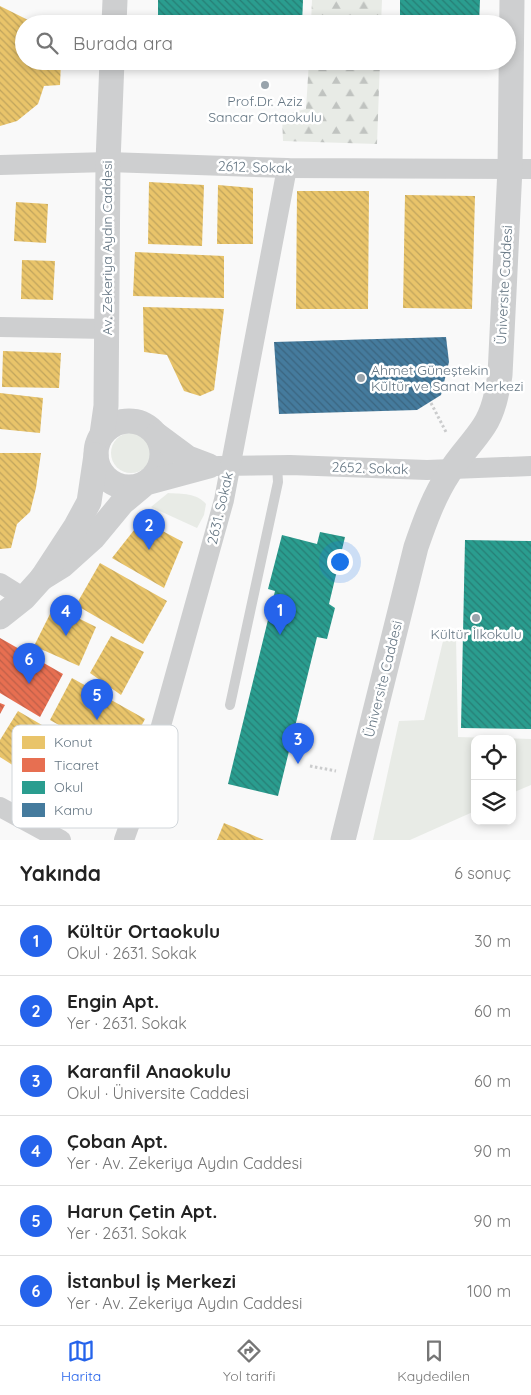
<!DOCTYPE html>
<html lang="tr">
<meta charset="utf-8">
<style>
:root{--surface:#fff;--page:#f2f2f2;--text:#222;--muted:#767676;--line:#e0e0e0;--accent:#2563eb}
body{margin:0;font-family:Quicksand,sans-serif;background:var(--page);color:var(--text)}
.controls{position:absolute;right:15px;bottom:15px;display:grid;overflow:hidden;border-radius:10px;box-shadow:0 2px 8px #0003}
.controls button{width:45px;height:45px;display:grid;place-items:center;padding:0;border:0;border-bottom:1px solid var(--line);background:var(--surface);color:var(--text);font:25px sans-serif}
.you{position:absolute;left:339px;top:561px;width:18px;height:18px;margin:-12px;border:4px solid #fff;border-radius:50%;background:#1a73e8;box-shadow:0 0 0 8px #1a73e833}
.badge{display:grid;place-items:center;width:32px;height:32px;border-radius:50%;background:var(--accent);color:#fff;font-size:16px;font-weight:700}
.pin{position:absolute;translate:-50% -41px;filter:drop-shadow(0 1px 2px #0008)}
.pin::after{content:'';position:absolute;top:26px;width:18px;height:15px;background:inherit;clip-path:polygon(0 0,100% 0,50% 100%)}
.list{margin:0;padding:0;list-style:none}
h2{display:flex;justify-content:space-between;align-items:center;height:65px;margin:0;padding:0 20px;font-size:21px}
h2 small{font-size:16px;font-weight:400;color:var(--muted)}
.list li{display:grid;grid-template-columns:32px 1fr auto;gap:15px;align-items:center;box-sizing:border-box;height:70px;padding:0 20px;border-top:1px solid var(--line)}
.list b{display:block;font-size:19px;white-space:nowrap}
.list p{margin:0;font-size:16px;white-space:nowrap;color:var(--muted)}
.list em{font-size:16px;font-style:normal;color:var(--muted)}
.icon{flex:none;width:28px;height:28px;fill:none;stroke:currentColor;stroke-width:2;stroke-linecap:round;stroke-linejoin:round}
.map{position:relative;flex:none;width:531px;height:840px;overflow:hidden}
.search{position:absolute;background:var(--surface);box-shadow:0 2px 8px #0003;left:15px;right:15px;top:15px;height:55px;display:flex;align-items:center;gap:12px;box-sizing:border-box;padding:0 18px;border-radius:28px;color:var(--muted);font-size:19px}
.sheet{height:485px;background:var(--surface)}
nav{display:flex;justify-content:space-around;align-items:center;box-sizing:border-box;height:70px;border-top:1px solid var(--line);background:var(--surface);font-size:14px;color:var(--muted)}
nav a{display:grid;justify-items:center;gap:2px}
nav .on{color:var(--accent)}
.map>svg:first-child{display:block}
.grass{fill:#e8ebe6}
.forest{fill:url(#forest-firs)}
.homes{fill:url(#homes-back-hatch)}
.shops{fill:url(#shops-back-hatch)}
.schools{fill:url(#schools-back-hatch)}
.public{fill:url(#public-back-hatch)}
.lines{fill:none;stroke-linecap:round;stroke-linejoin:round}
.path{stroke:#cbcccd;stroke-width:3;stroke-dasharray:2.5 2.5;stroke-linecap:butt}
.service{stroke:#cecfd0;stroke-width:10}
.minor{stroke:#cecfd0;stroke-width:20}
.tertiary{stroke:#cecfd0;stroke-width:25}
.poi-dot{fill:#99a4ac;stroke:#fff;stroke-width:2}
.labels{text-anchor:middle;stroke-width:5;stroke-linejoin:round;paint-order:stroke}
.poi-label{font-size:14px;fill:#657683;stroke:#fff}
.street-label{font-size:14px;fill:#657683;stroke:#fff}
.key{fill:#fff;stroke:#d1d6da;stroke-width:1}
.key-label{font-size:14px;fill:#657683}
</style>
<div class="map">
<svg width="531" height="840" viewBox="0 0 531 840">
<defs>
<pattern id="forest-firs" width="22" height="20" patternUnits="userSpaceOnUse" patternTransform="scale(1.25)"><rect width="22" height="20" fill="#e8ebe6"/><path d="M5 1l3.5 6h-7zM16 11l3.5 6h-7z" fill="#c0c3c0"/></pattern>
<pattern id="homes-back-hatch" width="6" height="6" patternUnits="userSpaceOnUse" patternTransform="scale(1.25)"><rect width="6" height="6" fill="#e9c46a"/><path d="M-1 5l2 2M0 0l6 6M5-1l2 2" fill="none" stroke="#c0a45d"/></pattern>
<pattern id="shops-back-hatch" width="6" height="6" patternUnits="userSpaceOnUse" patternTransform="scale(1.25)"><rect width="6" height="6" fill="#e76f51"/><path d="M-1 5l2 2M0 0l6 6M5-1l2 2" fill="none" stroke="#bf6049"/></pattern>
<pattern id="schools-back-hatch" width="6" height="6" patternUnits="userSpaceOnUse" patternTransform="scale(1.25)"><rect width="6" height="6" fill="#2a9d8f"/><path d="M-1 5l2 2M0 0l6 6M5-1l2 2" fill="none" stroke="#277e75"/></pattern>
<pattern id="public-back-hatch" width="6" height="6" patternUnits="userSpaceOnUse" patternTransform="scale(1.25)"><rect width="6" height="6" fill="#457b9d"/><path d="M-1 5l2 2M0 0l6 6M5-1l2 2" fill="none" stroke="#3b6580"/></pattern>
</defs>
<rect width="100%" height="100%" fill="#f9f9f9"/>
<g class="grass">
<circle cx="131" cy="453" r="20"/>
<path d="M 168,493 C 182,494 197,493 206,504 L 204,515 L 197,528 L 151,507 Z"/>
<polygon points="444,637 456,637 458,737 531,739 531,785 512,793 512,739 475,739 475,811 410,840 373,840 399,721 424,720"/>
</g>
<g class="forest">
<polygon points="312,0 382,0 381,24 311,24"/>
<polygon points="309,61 380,61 377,144 283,141 282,115 306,109"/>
</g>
<g class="homes">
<polygon points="0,6 36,24 24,24 24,61 61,61 60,85 44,86 38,104 17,121 0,126"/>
<polygon points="149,182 204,185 202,246 148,244"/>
<polygon points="218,185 253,188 253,244 217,244"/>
<polygon points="297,191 369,191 368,309 296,309"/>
<polygon points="405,195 475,196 472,309 403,308"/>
<polygon points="16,202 48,204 46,243 14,241"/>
<polygon points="135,252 224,256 224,298 133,296"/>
<polygon points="22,260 55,261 53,300 21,299"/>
<polygon points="143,307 224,309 214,390 200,396 184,391 167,355 144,352"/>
<polygon points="3,351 61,353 59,388 2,387"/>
<polygon points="0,393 43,398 40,433 0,429"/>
<polygon points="0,453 41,453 36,488 30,512 17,524 11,548 0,549"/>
<polygon points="142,520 183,542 164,588 112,558"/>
<polygon points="100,563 167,601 143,644 76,605"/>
<polygon points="54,606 96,627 79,666 34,646"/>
<polygon points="111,636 144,652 121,695 90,673"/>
<polygon points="72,678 145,719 123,761 50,720"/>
<polygon points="18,711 64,738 39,782 0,757 0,740"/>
<polygon points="224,823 264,840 217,840"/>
</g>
<g class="shops">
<polygon points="0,638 63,674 40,717 0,693"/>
<polygon points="0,703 5,705 0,714"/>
</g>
<g class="schools">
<polygon points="158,0 303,0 302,24 158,24"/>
<polygon points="400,0 480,0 479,24 400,24"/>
<polygon points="320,532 345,537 329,604 335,608 327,639 317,637 278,796 228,784 275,591 268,589 282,535 317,544"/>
<polygon points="465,540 531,541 531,729 461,728"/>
</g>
<polygon class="public" points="446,337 449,362 441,395 417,410 279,414 274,342"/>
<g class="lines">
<g class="path">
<polyline points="431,403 446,432"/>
<polyline points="310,766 336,771"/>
</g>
<polyline class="service" points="230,705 278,482 277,465"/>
<g class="minor">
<polyline points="0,165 108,162 287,168 531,169"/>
<polyline points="0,327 107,329"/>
<polyline points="218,466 290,465 427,470 531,466"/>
<polyline points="0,583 24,598"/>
<polyline points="0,807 61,840"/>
<polyline points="124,840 147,776 224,500 287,168"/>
</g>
<g class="tertiary">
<polyline points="114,24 115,0"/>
<circle cx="129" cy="454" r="33"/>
<polyline points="102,434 106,406 108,162 112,61"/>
<polyline points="42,578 63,565 93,538 122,503 146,483 209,466 188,458 157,435"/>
<polyline points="0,617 24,598 42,578 76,526 89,502 96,455"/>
<path d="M 343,840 L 416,547 C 425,521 434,496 449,473 C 459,456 473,443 484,426 C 494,411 497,392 500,375 L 510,168 L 512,0"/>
</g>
</g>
<g class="poi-dot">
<circle cx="265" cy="85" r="5"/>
<circle cx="361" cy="378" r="5"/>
<circle cx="476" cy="618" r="5"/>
</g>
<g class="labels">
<g class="poi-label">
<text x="265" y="106">Prof.Dr. Aziz<tspan x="265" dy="16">Sancar Ortaokulu</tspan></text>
<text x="371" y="375" text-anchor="start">Ahmet Güneştekin<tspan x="371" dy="16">Kültür ve Sanat Merkezi</tspan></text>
<text x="476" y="639">Kültür İlkokulu</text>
</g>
<g class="street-label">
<text transform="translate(255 167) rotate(2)" y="5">2612. Sokak</text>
<text transform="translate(107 248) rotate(-90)" y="5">Av. Zekeriya Aydın Caddesi</text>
<text transform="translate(504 285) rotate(-87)" y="5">Üniversite Caddesi</text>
<text transform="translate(370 468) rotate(2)" y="5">2652. Sokak</text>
<text transform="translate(220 508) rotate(-77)" y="5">2631. Sokak</text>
<text transform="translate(383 679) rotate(-76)" y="5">Üniversite Caddesi</text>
</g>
</g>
<rect x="12" y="725" width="166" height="103" rx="8" class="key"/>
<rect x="22" y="736" width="23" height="13" fill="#e9c46a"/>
<rect x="22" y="758" width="23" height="14" fill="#e76f51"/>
<rect x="22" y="781" width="23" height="13" fill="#2a9d8f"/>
<rect x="22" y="803" width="23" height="14" fill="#457b9d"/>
<g class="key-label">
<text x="54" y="747">Konut</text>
<text x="54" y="770">Ticaret</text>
<text x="54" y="792">Okul</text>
<text x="54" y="815">Kamu</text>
</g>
</svg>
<div class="controls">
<button><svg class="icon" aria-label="locate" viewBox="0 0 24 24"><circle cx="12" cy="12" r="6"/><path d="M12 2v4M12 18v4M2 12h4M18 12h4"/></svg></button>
<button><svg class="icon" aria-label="layers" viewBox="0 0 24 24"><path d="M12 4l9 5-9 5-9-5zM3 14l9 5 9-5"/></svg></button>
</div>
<div class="you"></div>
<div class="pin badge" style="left:280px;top:635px">1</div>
<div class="pin badge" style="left:149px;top:550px">2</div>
<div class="pin badge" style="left:298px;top:764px">3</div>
<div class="pin badge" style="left:66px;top:636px">4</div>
<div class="pin badge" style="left:97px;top:720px">5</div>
<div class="pin badge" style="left:29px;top:684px">6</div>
<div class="search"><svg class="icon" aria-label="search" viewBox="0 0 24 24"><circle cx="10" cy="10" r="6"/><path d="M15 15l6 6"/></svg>Burada ara</div>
</div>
<section class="sheet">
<h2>Yakında<small>6 sonuç</small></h2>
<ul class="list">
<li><span class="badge">1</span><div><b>Kültür Ortaokulu</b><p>Okul · 2631. Sokak</p></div><em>30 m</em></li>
<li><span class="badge">2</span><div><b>Engin Apt.</b><p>Yer · 2631. Sokak</p></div><em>60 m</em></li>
<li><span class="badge">3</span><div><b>Karanfil Anaokulu</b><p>Okul · Üniversite Caddesi</p></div><em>60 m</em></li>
<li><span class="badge">4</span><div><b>Çoban Apt.</b><p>Yer · Av. Zekeriya Aydın Caddesi</p></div><em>90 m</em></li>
<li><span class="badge">5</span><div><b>Harun Çetin Apt.</b><p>Yer · 2631. Sokak</p></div><em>90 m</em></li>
<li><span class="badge">6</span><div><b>İstanbul İş Merkezi</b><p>Yer · Av. Zekeriya Aydın Caddesi</p></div><em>100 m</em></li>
</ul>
</section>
<nav>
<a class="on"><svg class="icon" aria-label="map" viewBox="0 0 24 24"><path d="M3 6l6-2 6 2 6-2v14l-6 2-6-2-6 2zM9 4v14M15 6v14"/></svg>Harita</a>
<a><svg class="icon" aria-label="directions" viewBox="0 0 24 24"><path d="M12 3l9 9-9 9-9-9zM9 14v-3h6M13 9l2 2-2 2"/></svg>Yol tarifi</a>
<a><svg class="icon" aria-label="saved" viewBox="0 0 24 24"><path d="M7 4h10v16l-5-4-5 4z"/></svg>Kaydedilen</a>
</nav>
